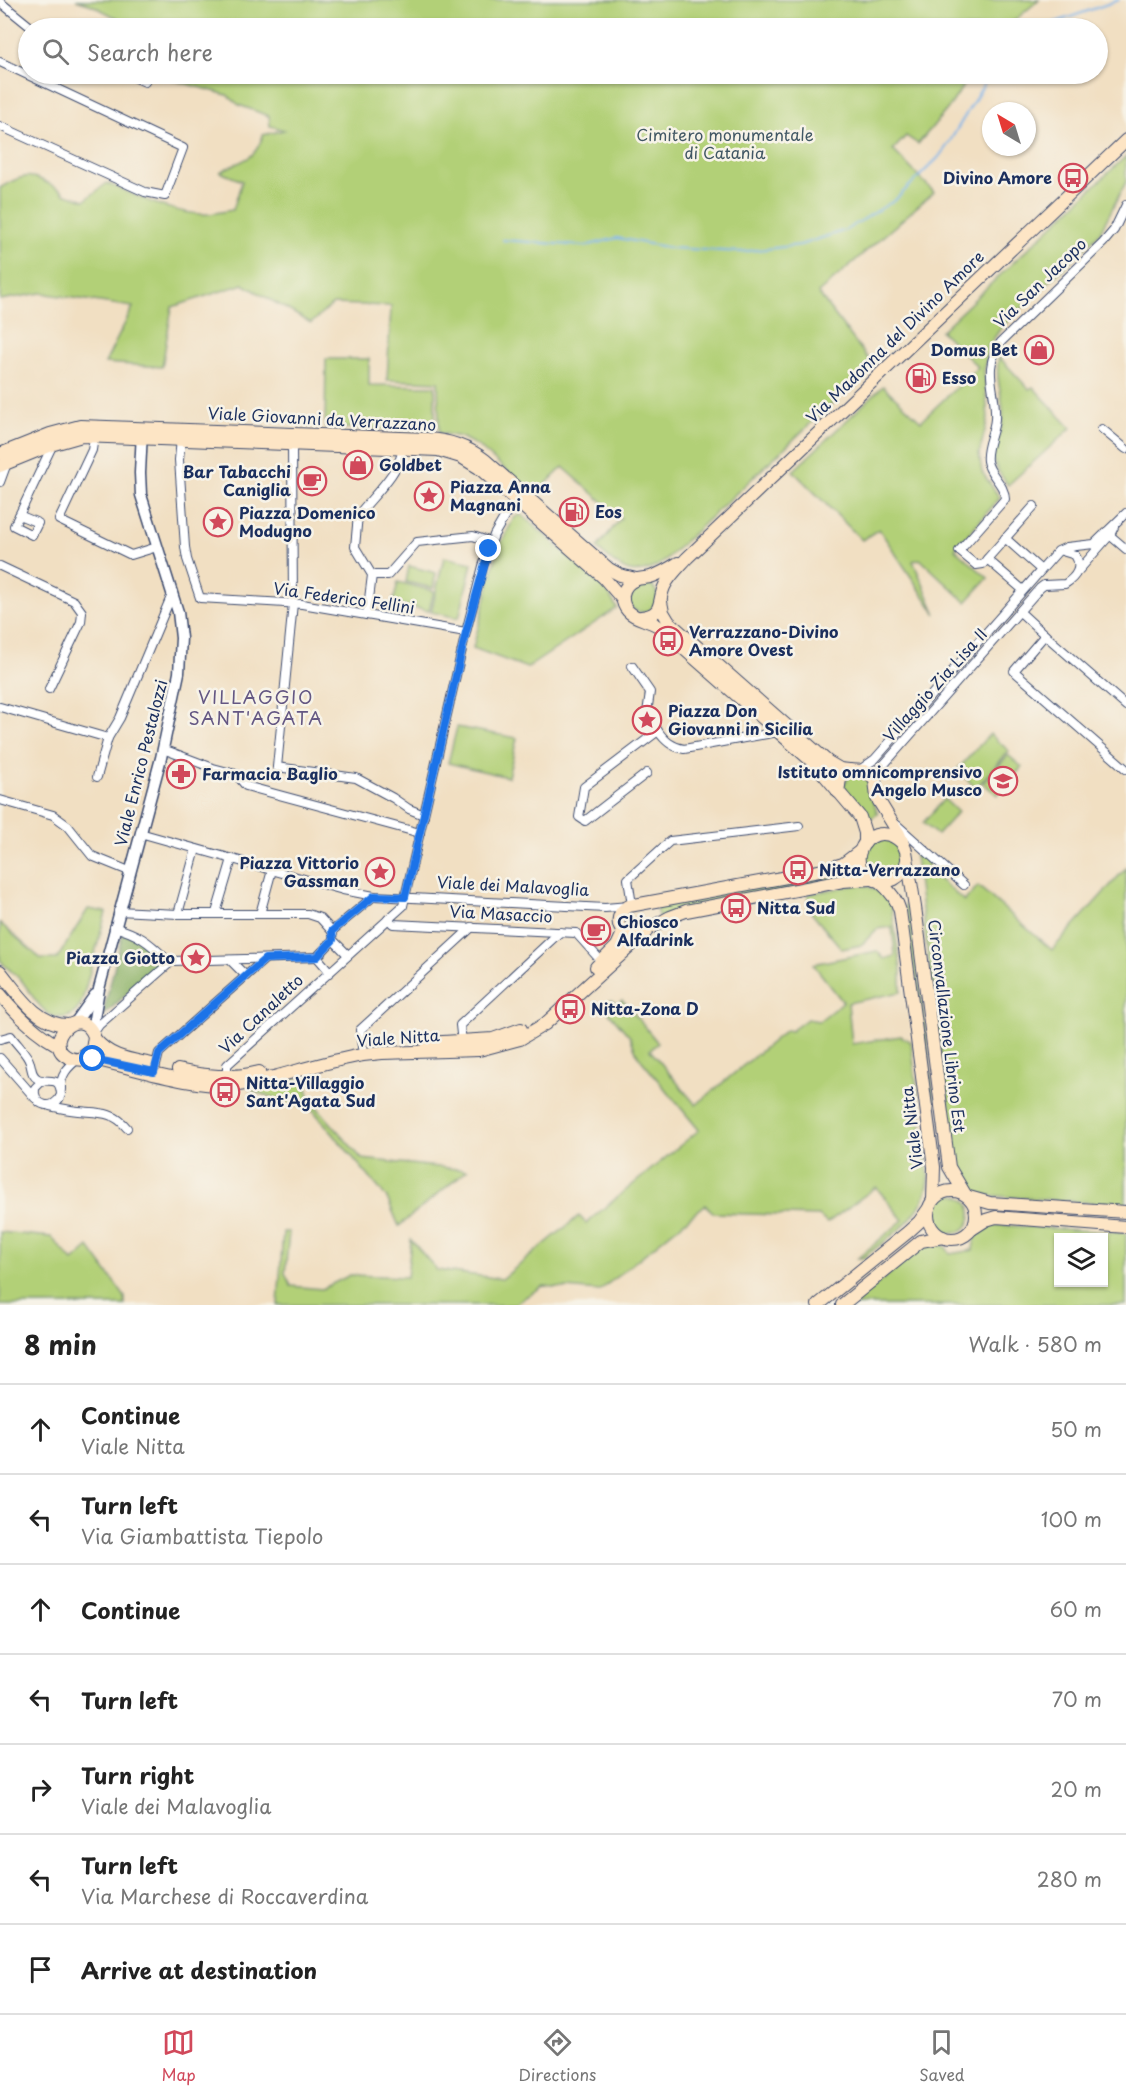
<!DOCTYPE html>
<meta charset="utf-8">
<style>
:root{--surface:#fff;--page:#f2f2f2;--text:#222;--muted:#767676;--line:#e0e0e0;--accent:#d1495b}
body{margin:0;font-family:"Playpen Sans",sans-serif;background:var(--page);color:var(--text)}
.controls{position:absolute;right:18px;bottom:18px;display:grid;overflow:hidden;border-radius:0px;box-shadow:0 2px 4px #0004}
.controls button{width:54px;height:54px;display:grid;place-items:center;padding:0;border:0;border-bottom:2px solid var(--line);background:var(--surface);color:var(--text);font:30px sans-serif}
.compass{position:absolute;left:982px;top:102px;width:54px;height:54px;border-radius:50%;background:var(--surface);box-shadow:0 2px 4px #0004;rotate:322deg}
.stop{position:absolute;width:18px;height:18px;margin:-14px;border:4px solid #1a73e8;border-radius:50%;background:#fff}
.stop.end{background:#1a73e8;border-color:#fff;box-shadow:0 2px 6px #0008}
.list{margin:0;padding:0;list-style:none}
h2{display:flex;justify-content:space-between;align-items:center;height:78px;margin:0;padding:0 24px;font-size:26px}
h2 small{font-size:20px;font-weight:400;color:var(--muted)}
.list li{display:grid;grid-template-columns:39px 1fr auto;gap:18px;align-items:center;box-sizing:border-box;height:90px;padding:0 24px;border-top:2px solid var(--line)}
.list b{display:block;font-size:22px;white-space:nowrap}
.list p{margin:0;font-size:20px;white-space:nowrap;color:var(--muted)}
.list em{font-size:20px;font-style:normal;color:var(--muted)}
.icon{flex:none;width:33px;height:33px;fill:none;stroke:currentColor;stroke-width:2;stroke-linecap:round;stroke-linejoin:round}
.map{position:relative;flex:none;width:1126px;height:1305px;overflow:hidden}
.search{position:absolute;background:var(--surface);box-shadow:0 2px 4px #0004;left:18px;right:18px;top:18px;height:66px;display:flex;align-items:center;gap:15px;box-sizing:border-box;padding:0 21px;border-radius:33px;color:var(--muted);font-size:22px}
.sheet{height:708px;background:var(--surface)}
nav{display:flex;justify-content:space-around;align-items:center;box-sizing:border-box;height:84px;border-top:2px solid var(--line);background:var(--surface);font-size:16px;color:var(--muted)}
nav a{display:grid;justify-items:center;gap:3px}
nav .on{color:var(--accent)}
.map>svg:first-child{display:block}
.green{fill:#b2d077;stroke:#66806a;stroke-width:1.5;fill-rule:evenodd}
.forest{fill:#8db268;stroke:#547063;stroke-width:1.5}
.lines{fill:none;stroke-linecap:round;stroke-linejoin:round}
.stream{stroke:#79b3ea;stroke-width:2}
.minor-casing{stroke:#3b496d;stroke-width:10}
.tertiary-casing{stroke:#3b496d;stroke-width:13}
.secondary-casing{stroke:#3b496d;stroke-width:14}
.minor{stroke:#fff;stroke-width:8}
.tertiary{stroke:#fff;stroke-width:10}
.secondary{stroke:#fde5c5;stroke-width:12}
.route{stroke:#1a73e8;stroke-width:8}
.labels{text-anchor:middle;stroke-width:5;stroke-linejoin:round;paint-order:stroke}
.park-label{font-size:16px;fill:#415764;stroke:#f7f3e8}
.poi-label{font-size:16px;font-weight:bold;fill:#1b2f5e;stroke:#f7f3e8;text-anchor:start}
.street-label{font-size:16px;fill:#1b2f5e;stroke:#f7f3e8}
.neighbourhood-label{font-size:18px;letter-spacing:1.5px;fill:#645783;stroke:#f7f3e8}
</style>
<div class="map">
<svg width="1126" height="1305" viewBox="0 0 1126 1305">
<rect width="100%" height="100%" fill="#f7f3e8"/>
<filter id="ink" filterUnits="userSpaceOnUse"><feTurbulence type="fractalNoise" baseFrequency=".0167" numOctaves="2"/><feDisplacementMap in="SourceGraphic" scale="12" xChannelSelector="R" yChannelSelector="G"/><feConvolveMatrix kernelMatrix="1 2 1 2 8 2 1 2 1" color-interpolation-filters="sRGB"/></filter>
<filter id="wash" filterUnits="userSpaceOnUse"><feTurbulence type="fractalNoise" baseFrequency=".008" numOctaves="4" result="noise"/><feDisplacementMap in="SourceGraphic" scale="24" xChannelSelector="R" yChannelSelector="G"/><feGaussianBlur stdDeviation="1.35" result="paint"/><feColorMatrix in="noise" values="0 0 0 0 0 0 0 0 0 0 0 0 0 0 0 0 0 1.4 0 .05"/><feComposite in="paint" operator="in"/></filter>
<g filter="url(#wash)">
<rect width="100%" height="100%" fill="#f1dfc2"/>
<g class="green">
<polygon points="76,0 1039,0 1005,28 152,28 146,27 136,28 92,5"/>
<path d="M 173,74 L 971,74 L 950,106 L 918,144 L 906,136 L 893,150 L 934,192 L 818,293 L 873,365 L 663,562 C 634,582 620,569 597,548 L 621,518 L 563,467 L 535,495 L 478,446 L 461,437 L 439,433 L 438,382 L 387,380 L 391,306 L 333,304 L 311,323 L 243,284 L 172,307 L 162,367 L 105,363 L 133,307 L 41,293 L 0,300 L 0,188 C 30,169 33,176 63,191 L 63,193 L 85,200 L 107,183 C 136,196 177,216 210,214 C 217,213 225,211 233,210 L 242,181 L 220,172 C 243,158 254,163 263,135 L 284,130 L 270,126 L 269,116 L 239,105 L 227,95 L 173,80 Z"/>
<polygon points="1126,156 1126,182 1099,234 1001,328 988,347 984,372 988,418 979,454 982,472 1000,498 955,549 988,578 966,602 920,559 913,561 936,614 879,529 862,540 793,471 883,386 921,421 978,367 941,331"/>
<path d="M 999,357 L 1029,389 L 1033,387 L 1071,428 L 1008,485 C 1002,477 996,470 994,460 C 992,445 1002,433 1003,418 C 1004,396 994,380 999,357 Z"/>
<polygon points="326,359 369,359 369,385 435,386 435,429 325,428"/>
<polygon points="519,515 523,516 606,589 617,608 527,668 473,648 498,549 514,518"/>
<polygon points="444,557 472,563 459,618 431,612"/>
<polygon points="409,566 436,573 433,588 406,582"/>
<polygon points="398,582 434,591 429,611 393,603"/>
<circle cx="642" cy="597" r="15"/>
<polygon points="457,727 517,738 508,777 448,763"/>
<polygon points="990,734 1009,751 976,788 957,770"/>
<polygon points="1008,755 1022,767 997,795 983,783"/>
<polygon points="860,774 870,782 872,798 878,814 866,821 844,791 844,784 850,775"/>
<polygon points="944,799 958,812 937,835 923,823"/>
<circle cx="883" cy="858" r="19"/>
<path d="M 920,852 L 930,861 L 927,868 L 964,901 L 978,886 L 1052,950 L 1126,868 L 1126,1205 L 981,1195 C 967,1190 961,1179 956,1166 L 915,856 Z"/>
<polygon points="853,863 859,875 659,918 655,906"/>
<path d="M 855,885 L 868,886 L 878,891 L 891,904 L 901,969 L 901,992 L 848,1003 L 852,1044 L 901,1036 L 911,1042 L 929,1180 C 925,1217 889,1237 863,1258 L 858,1258 L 903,1220 L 876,1187 L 827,1223 L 819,1216 L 714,1213 L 705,1205 L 599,1291 L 543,1286 L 516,1303 L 516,1305 L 278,1305 L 283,1232 L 289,1232 L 285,1273 L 291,1286 L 322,1289 L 350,1275 L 407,1277 L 411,1240 L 437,1270 L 502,1279 L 579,1216 L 586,1223 L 699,1130 L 638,1056 L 630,1037 L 606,1009 L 605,1004 L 611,1000 L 617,1004 L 622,1000 L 627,1005 L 658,1043 L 650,1050 L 696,1105 L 786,1030 L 791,1031 L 807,1019 L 819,1021 L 843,1002 L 813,964 L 877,951 L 884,959 L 895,956 L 892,927 L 877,929 L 861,945 L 842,949 L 808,909 L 808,894 Z"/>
<polygon points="907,903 910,904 941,1157 938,1156 904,907"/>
<path d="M 88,909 L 106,912 L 82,1001 C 79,1009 75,1015 66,1017 C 44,1022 32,993 21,980 C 14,973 6,968 0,960 L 0,923 L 41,959 L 57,959 Z"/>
<polygon points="294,1079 305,1081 310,1099 362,1159 467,1170 399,1226 387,1198 312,1109 251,1091"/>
<circle cx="952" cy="1214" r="19"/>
<path d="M 999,1225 L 1126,1233 L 1126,1305 L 851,1305 L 925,1245 L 936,1242 L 946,1247 L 950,1254 L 973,1250 C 974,1233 982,1225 999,1225 ZM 1058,1238 L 1104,1238 L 1104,1282 L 1058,1282 Z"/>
<polygon points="0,1232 51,1237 73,1261 89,1247 125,1297 125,1305 0,1305"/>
</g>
<path class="forest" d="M 123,932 C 140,938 150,949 160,963 L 102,1017 Z"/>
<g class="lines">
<g class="stream">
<polyline points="1039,28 1119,0"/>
<polyline points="503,240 585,246 617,238 671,248 740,252 800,245 846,230 895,200 938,158 947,146 990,74"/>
</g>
</g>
</g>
<g filter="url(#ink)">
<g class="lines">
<g class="minor-casing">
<g id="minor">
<polyline points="0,2 32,28"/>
<polyline points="0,62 183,148 165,196 145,192 0,126"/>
<polyline points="127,74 145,82"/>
<polyline points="1102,429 1126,449"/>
<polyline points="94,437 92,450 59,520 131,555 157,547"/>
<polyline points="181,439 179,460 185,547 187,559 200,598 302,604 466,632"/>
<polyline points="292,441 293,603 277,767 356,778 393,798 409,809 424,815"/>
<polyline points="0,482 7,463"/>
<polyline points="19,515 38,523 32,535 14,526 53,444"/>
<polyline points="1106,532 1126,549"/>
<polyline points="1005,538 1041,570"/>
<path d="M 987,559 L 983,564 L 976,565 L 959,551 L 1005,499 C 1005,484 989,475 987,461 C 985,447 994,433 995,419 C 997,390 981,370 1001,342 L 1103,243 L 1114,230 L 1126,205"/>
<polyline points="0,566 74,601 82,612 81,622 49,689"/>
<polyline points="1079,570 1110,535 1114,527"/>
<polyline points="372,575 388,575 417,542 473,536 491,542"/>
<polyline points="1023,590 987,559 1034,506"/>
<polyline points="1020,612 1045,635 1014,671 1126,769"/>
<path d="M 367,615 L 372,575 L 355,547 L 358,515 C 371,498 402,470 402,449"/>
<polyline points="1045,635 1126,706"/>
<polyline points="632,666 650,692 647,713 658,731"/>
<polyline points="0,707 108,738"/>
<polyline points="163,749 213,768 236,774 246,786 420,833"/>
<polyline points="861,769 875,759 1058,551 1067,547 1094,544 1126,513"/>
<path d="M 647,773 L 585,821 L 579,817 L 584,787 L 658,731 C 665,741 672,747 684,749 L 778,732"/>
<polyline points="97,777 108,738 120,718 173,592"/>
<path d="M 875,780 L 881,768 L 1040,588 L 1044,585 L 1065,584 C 1076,577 1083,567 1075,555 L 1062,551"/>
<polyline points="0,800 53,815 68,826 92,856 129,871"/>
<polyline points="897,825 964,885"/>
<polyline points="140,833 343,890 374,896 605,908 629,906"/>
<polyline points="632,905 628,879 670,841 799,826"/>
<polyline points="118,911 178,914 308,914 320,918 332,931"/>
<polyline points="216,913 232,859"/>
<polyline points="178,914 196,849"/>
<polyline points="260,914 272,870"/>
<polyline points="388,919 393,924 576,933 602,962"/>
<path d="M 114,927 C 138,934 148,941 165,958"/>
<polyline points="333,934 332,931 374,896"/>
<polyline points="230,960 246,976"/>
<polyline points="329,971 317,957 333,940 348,955"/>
<polyline points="93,1034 99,1025 172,961 317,957"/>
<path d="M 0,1039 L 11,1036 C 16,1044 28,1054 30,1063 C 32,1069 31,1075 38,1079 C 49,1084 60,1074 61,1095 C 54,1112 32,1106 35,1088 L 43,1080"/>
<polyline points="462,1043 460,1025 560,932"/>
<polyline points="363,1055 360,1030 472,927"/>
<polyline points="0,1058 35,1098"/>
<polyline points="155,1069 159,1053 265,959"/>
<polyline points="227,1079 227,1065 403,906 466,632 483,566 494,535 516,497"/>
<path d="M 61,1089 C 60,1075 68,1067 78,1059"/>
<path d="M 50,1106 C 59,1108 69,1110 78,1111 C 98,1113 114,1111 127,1128"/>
</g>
</g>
<g class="tertiary-casing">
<g id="tertiary">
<polyline points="75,1023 95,995"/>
<polyline points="92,1031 99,989 161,758 179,673 181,638 178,612 141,495 140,473 142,431"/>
</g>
</g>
<g class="secondary-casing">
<g id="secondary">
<path d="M 0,454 L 50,434 L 80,426 L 427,439 C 449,440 467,446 485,460 L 609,569 L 620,575 L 636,579"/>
<polyline points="0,466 54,444 82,436 438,450 461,457 479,468 604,578 623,600"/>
<path d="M 678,563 C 670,568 662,573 653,576 C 647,579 641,577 635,580 C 622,585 619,601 628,611 C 635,619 649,620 658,626 L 816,765 L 860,817 L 865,833 L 865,843"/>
<polyline points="661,602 663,612 669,622 828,762 840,769 849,770"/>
<path d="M 641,617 C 665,615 657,600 665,585 C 670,575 680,566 687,558 L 1126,140"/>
<polyline points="838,792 840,779 849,770 865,771 875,780 877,798 899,834 906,851 915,907 949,1167 965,1194"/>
<path d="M 902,843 C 895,836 886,832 876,835 C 870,837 865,841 862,847 C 845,878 899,900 907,860"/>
<path d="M 860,851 L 843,864 L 819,871 L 629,906 C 612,914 617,937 636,936 L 670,917 L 686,911 L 843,881 L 871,879"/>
<path d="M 880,882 C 889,890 897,899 900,911 L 934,1167 L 933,1200"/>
<polyline points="596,967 617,946 623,933"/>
<path d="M 0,971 C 18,993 37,1025 68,1025"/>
<path d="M 0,994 C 17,1015 35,1033 59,1046"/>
<path d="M 95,1039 C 111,1058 129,1059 152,1064"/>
<polyline points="426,1043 493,1039 521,1029"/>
<path d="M 81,1058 L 92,1050 L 94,1036 C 79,1000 39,1046 70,1058 C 80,1061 92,1059 102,1061 C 144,1071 196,1088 238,1085 C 250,1084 262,1079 274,1077 C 304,1069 333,1060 363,1055 L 382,1053 L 479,1050 L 520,1039 L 545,1024 L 646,932"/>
<path d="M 178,1070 C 205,1076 231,1079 259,1072"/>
<circle cx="952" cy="1215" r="24"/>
<polyline points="969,1197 990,1203 1126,1212"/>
<polyline points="972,1229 986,1220 996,1217 1126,1227"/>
<polyline points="818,1305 908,1232 919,1222 929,1208"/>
<polyline points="842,1305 921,1241 943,1237"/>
</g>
</g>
<use href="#minor" class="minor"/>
<use href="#tertiary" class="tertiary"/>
<use href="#secondary" class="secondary"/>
</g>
</g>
<g class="lines" filter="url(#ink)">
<polyline class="route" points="93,1059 154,1072 159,1053 265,959 317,957 333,940 332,931 374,896 405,897 466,632 489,549"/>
</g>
<defs>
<g id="bus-ring" transform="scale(1.5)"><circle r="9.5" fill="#f7f3e8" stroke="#d1495b" stroke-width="1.5"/><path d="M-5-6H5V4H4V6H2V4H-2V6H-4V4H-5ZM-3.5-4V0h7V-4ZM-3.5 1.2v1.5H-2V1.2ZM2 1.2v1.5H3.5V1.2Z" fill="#d1495b"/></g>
<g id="shop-ring" transform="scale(1.5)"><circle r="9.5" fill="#f7f3e8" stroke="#d1495b" stroke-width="1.5"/><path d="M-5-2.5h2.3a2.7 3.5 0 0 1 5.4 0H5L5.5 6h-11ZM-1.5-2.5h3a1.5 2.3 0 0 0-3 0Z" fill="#d1495b"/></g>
<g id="fuel-ring" transform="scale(1.5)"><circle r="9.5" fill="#f7f3e8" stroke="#d1495b" stroke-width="1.5"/><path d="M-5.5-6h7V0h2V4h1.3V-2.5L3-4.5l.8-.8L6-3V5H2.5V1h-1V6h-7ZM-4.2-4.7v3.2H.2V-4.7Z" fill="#d1495b"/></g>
<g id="cafe-ring" transform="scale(1.5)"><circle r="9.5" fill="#f7f3e8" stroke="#d1495b" stroke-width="1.5"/><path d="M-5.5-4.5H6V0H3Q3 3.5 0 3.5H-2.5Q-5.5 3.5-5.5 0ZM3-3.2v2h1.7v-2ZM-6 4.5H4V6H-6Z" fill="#d1495b"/></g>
<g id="sight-ring" transform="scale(1.5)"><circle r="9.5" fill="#f7f3e8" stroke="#d1495b" stroke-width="1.5"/><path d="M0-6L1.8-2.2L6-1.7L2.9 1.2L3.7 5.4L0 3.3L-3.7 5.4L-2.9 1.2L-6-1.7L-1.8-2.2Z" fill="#d1495b"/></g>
<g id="pharmacy-ring" transform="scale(1.5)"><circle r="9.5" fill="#f7f3e8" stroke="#d1495b" stroke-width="1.5"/><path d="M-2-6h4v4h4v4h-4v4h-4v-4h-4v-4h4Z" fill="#d1495b"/></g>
<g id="school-ring" transform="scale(1.5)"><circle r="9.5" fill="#f7f3e8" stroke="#d1495b" stroke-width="1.5"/><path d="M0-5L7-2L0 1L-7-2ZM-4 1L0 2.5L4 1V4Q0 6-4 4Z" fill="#d1495b"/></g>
</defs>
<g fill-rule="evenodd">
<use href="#bus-ring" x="1073" y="178"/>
<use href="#shop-ring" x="1039" y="350"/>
<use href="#fuel-ring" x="921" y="378"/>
<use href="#shop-ring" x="358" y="465"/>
<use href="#cafe-ring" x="312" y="481"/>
<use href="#sight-ring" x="429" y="496"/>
<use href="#fuel-ring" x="574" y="512"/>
<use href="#sight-ring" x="218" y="522"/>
<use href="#bus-ring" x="668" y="641"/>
<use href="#sight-ring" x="647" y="720"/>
<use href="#pharmacy-ring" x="181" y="774"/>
<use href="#school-ring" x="1003" y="781"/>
<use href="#bus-ring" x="798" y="870"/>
<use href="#sight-ring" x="380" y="872"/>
<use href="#bus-ring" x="736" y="908"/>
<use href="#cafe-ring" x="596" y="931"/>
<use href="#sight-ring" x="196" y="958"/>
<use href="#bus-ring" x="570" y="1009"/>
<use href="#bus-ring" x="225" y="1092"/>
</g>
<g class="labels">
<g class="park-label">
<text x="725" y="141">Cimitero monumentale<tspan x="725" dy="18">di Catania</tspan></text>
</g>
<g class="poi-label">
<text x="1052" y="184" text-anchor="end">Divino Amore</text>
<text x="1018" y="356" text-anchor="end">Domus Bet</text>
<text x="942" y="384">Esso</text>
<text x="379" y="471">Goldbet</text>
<text x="291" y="478" text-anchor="end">Bar Tabacchi<tspan x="291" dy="18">Caniglia</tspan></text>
<text x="450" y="493">Piazza Anna<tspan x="450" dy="18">Magnani</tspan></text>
<text x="595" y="518">Eos</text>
<text x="239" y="519">Piazza Domenico<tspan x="239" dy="18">Modugno</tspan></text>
<text x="689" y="638">Verrazzano-Divino<tspan x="689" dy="18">Amore Ovest</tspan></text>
<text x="668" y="717">Piazza Don<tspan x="668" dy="18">Giovanni in Sicilia</tspan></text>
<text x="982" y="778" text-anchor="end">Istituto omnicomprensivo<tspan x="982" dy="18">Angelo Musco</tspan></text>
<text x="202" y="780">Farmacia Baglio</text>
<text x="359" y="869" text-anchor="end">Piazza Vittorio<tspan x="359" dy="18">Gassman</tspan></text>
<text x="819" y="876">Nitta-Verrazzano</text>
<text x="757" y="914">Nitta Sud</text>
<text x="617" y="928">Chiosco<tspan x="617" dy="18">Alfadrink</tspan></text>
<text x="175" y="964" text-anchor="end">Piazza Giotto</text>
<text x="591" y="1015">Nitta-Zona D</text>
<text x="246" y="1089">Nitta-Villaggio<tspan x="246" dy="18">Sant'Agata Sud</tspan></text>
</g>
<g class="street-label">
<text transform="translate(1040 283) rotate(-44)" y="6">Via San Jacopo</text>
<text transform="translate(895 337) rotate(-44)" y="6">Via Madonna del Divino Amore</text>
<text transform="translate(322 419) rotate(3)" y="6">Viale Giovanni da Verrazzano</text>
<text transform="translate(344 598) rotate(8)" y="6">Via Federico Fellini</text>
<text transform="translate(935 685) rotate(-48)" y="6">Villaggio Zia Lisa II</text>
<text transform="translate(141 763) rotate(-76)" y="6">Viale Enrico Pestalozzi</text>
<text transform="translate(513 886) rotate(3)" y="6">Viale dei Malavoglia</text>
<text transform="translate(501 914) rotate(3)" y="6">Via Masaccio</text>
<text transform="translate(261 1014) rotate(-43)" y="6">Via Canaletto</text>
<text transform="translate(947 1026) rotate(83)" y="6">Circonvallazione Librino Est</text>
<text transform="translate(398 1038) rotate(-4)" y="6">Viale Nitta</text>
<text transform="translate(912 1128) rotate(-97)" y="6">Viale Nitta</text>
</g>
<g class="neighbourhood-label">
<text x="256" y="704">VILLAGGIO<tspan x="256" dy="21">SANT'AGATA</tspan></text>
</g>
</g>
</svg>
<div class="controls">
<button><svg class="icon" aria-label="layers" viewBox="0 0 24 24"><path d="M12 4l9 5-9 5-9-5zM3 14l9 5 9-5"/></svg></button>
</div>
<svg class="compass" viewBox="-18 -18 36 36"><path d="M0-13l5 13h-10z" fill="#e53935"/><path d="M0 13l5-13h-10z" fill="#767676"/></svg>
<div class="stop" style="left:93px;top:1059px"></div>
<div class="stop end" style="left:489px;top:549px"></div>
<div class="search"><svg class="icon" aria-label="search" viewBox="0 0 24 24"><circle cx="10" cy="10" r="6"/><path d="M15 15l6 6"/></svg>Search here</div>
</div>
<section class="sheet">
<h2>8 min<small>Walk · 580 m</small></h2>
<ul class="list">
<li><svg class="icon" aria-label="ahead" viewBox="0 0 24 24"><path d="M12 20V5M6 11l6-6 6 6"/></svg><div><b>Continue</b><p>Viale Nitta</p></div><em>50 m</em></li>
<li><svg class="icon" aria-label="left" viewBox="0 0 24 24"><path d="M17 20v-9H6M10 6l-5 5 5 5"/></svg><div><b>Turn left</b><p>Via Giambattista Tiepolo</p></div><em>100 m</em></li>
<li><svg class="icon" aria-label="ahead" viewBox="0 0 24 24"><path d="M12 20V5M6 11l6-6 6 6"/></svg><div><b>Continue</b></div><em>60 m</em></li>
<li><svg class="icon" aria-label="left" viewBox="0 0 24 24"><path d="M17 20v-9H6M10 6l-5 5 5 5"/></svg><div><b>Turn left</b></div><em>70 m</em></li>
<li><svg class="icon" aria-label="right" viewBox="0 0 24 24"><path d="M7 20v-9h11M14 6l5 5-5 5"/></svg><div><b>Turn right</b><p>Viale dei Malavoglia</p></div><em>20 m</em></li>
<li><svg class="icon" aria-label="left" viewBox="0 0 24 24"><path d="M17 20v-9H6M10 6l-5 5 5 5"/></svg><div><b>Turn left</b><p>Via Marchese di Roccaverdina</p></div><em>280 m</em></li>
<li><svg class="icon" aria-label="arrive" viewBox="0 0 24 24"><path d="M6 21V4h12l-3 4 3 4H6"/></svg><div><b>Arrive at destination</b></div></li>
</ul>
</section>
<nav>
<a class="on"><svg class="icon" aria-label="map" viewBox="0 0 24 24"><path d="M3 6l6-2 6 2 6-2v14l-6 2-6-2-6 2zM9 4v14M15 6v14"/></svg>Map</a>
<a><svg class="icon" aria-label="directions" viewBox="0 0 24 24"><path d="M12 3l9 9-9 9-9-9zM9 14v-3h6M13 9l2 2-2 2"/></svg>Directions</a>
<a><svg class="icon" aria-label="saved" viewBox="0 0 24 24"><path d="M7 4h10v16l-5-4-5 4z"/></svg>Saved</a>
</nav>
